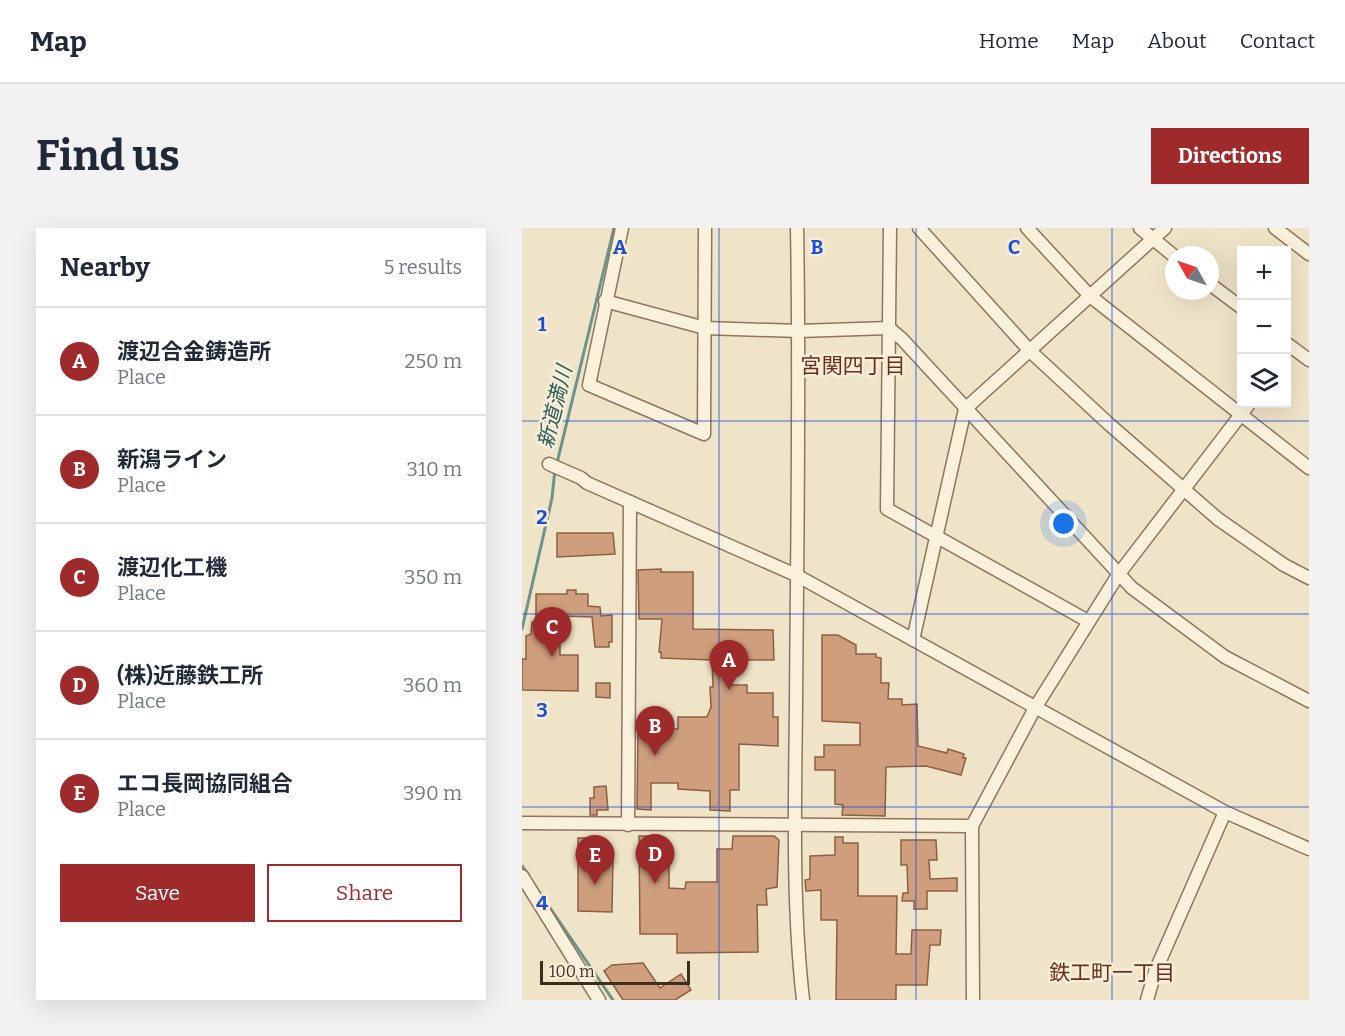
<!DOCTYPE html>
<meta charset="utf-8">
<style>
:root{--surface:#fff;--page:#f2f2f3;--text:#1f2937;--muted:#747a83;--line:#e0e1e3;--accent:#9e2a2b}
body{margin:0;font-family:Bitter,"Noto Sans JP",serif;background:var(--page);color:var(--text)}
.controls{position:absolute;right:18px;top:18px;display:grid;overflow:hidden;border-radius:0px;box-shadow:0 6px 24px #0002}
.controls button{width:54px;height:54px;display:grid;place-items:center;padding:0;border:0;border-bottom:2px solid var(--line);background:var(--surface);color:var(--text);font:30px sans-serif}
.compass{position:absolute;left:643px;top:18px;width:54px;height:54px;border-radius:50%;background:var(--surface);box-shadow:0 6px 24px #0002;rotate:310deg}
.scale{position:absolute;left:18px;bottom:15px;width:150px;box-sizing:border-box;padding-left:6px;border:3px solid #3d2e20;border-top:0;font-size:16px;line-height:21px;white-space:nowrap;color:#3d2e20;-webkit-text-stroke:4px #f7eed8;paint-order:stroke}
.you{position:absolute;left:542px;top:296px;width:21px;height:21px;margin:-15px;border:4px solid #fff;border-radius:50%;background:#1a73e8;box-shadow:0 0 0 9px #1a73e833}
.badge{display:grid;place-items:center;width:39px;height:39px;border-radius:50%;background:var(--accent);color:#fff;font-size:20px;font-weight:700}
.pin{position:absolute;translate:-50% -50px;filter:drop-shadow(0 2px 3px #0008)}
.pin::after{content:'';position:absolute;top:32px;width:21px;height:18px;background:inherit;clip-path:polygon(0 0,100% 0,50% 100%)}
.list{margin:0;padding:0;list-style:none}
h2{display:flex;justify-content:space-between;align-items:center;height:78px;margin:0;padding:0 24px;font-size:26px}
h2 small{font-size:20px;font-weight:400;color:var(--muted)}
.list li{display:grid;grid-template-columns:39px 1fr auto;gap:18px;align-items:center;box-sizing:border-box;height:108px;padding:0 24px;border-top:2px solid var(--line)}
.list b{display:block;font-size:22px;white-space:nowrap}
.list p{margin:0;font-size:20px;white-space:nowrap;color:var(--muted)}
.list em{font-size:20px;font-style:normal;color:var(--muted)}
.actions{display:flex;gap:12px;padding:18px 24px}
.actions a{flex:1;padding:14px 0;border:2px solid var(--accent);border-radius:0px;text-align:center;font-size:21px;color:var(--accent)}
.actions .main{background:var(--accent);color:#fff}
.icon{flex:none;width:33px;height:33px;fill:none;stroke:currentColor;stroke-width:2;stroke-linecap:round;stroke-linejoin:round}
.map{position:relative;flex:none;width:787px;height:772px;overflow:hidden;border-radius:0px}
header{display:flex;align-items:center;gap:36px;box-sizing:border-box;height:84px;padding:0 30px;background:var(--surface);border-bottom:2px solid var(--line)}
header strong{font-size:28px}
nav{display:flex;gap:33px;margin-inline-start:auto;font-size:21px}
.intro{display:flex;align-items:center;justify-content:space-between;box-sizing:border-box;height:144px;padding:0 36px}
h1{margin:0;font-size:42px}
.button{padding:15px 27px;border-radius:0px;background:var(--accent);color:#fff;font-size:21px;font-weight:700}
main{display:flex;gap:36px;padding:0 36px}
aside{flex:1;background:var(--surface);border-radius:0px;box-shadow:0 6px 24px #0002}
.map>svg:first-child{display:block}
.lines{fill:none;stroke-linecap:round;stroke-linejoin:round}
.stream{stroke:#6f938a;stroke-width:3}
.building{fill:#cf9f7d;stroke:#8d5f41;stroke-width:1.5}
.minor-casing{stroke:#8d765c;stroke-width:15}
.minor{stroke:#faf1dc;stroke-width:12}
.grid{fill:none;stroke:#1d4ed8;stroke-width:1.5;stroke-opacity:0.55}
.labels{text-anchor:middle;stroke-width:5;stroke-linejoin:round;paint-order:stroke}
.neighbourhood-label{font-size:21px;fill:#6b2e1e;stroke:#f7eed8}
.water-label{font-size:21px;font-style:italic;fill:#2f5d5a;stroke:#f7eed8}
.grid-label{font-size:20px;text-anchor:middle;font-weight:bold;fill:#1d4ed8;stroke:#f7eed8;stroke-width:5;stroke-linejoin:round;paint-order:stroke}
</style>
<header>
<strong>Map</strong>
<nav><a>Home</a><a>Map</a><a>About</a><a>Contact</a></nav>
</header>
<div class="intro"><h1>Find us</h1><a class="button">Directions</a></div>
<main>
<aside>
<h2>Nearby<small>5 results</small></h2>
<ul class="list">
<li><span class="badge">A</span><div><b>渡辺合金鋳造所</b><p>Place</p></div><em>250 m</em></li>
<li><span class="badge">B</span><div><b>新潟ライン</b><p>Place</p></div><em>310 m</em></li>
<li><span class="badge">C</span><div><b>渡辺化工機</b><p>Place</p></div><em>350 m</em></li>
<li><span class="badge">D</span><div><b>(株)近藤鉄工所</b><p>Place</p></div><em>360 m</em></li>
<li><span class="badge">E</span><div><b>エコ長岡協同組合</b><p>Place</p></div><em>390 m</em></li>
</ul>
<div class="actions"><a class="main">Save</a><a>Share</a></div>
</aside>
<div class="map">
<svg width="787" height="772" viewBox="0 0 787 772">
<rect width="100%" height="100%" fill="#f0e4c8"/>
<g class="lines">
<g class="stream">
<polyline points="35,235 92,0"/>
<polyline points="0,401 30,270 33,241"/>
<polyline points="0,638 6,646"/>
<polyline points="9,652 91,772"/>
</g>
</g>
<g class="building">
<polygon points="35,305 91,305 93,326 35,329"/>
<polygon points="139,341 139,344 171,344 171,401 251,402 252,432 208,432 208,457 225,457 225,465 251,465 251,489 256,489 256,518 217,516 217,562 208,562 208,583 188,582 188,563 156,561 156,555 129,555 129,582 115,581 116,501 156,501 156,489 185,489 189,479 188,459 191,459 190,432 139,430 139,424 137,424 140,391 117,391 116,342"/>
<polygon points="45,362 54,362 54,366 66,366 66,378 78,379 79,388 90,387 90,414 87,414 87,419 73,419 70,389 38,388 38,427 56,427 56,463 0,462 0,431 4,431 4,408 9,406 10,394 14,394 14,366 45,366"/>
<polygon points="300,407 316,407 334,417 334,426 354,426 354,429 359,430 359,455 367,455 366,471 380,471 380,477 395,476 396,518 425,525 426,521 442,526 441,530 444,530 439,547 404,538 364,539 363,588 320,587 321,577 313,576 313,542 293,542 293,529 302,529 302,517 338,517 338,495 300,493"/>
<polygon points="74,455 88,455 88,470 74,469"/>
<polygon points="84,558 86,582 75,582 75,587 68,587 68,570 72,570 72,559"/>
<polygon points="117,608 128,608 130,633 147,633 147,660 163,661 164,654 195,654 195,621 210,621 211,608 252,608 257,612 255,659 244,661 245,677 235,677 236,724 155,725 155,706 118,706"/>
<polygon points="313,609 321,609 321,615 336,615 336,668 375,668 374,726 389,726 390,702 419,702 418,717 408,717 405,757 374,757 374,772 314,772 315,692 299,692 299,662 284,663 283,652 288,651 288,628 313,627"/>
<polygon points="56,610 71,610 71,631 91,631 90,684 56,683"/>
<polygon points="379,612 414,612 415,632 407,632 408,651 435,650 435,663 405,663 405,681 392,681 392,673 380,673 381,665 386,665 385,637 379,637"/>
<polygon points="121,735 138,760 159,746 169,762 153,772 101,772 82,743 90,737"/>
</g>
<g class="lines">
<g class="minor-casing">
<g id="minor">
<polyline points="100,0 67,157 182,206 183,0"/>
<path d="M 275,0 C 278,159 275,318 274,477 C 273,576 270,674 281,772"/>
<polyline points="368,0 365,281 566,393"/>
<polyline points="397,0 508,123 588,197 696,291 762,337 787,350"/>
<polyline points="505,0 568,68 787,240"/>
<polyline points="618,0 652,28"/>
<polyline points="753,0 787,26"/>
<polyline points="688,56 720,80"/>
<polyline points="83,73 183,100 277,103 367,100 380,111 610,360 703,429 787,473"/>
<polyline points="764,115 787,132"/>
<polyline points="27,236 59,250 65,255 274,347 703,584 787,621"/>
<polyline points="391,412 443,181 643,0"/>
<polyline points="0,595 450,598"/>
<polyline points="106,597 108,274"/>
<polyline points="0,648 77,772"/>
<polyline points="451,772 450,598 513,480 596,347 727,176"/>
<polyline points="625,772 633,744 703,584"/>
</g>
</g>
<use href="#minor" class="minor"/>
</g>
<path class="grid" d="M 197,0 L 197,772M 394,0 L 394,772M 590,0 L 590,772M 0,193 L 787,193M 0,386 L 787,386M 0,579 L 787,579"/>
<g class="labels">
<g class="neighbourhood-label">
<text x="331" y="145">宮関四丁目</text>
<text x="590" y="752">鉄工町一丁目</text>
</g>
<g class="water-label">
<text transform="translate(33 179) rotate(-76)" y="7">新道満川</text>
</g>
</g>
<g class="grid-label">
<text x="98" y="26">A</text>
<text x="295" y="26">B</text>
<text x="492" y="26">C</text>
<text x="20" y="103">1</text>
<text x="20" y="296">2</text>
<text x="20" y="489">3</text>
<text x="20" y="682">4</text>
</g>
</svg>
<div class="controls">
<button>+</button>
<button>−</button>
<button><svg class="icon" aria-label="layers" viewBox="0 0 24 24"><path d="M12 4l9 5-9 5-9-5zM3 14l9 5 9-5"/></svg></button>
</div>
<svg class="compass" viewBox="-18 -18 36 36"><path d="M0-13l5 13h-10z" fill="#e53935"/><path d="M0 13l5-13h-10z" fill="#747a83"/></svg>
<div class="scale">100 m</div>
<div class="you"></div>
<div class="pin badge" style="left:207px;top:462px">A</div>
<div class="pin badge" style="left:133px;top:528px">B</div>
<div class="pin badge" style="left:30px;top:429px">C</div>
<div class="pin badge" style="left:133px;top:656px">D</div>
<div class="pin badge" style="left:73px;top:657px">E</div>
</div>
</main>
